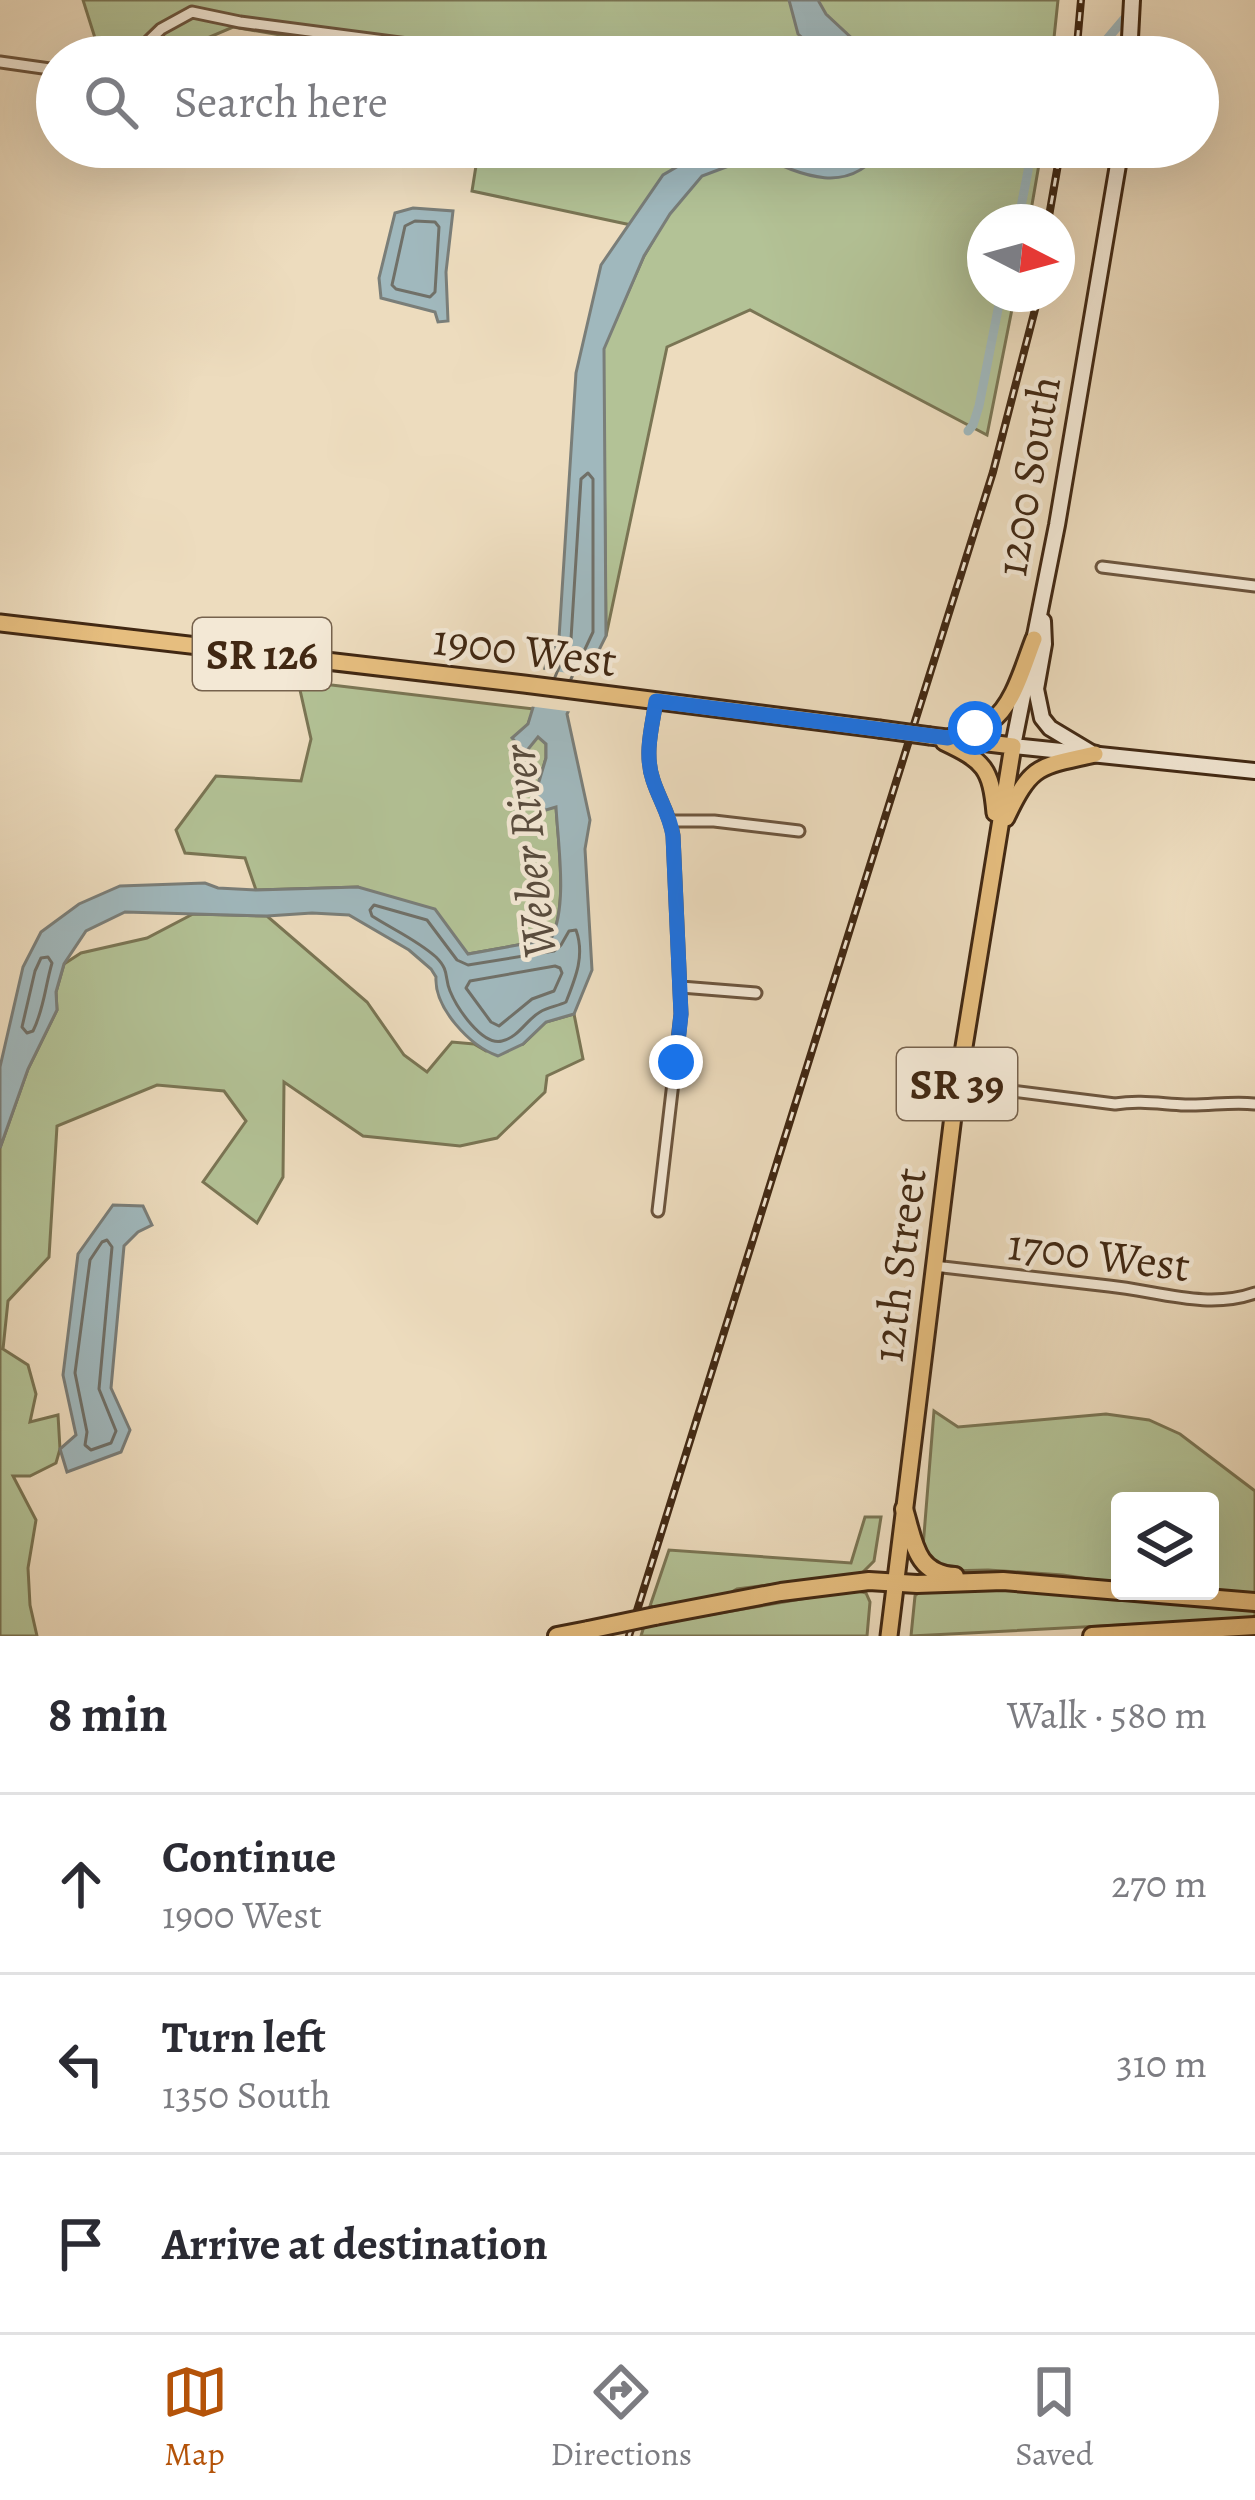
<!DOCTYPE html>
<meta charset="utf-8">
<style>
:root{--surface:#fff;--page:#f2f2f3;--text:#2b2b33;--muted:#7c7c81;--line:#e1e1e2;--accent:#b45309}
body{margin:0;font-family:Alegreya,serif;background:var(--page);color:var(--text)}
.controls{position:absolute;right:36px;bottom:36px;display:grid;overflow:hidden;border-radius:12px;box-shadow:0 12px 48px #0002}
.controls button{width:108px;height:108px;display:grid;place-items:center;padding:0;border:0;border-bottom:3px solid var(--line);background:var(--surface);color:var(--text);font:60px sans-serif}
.compass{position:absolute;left:967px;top:204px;width:108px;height:108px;border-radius:50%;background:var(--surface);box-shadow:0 12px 48px #0002;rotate:96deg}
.stop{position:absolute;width:36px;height:36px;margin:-27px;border:9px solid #1a73e8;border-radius:50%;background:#fff}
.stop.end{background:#1a73e8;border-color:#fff;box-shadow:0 3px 12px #0008}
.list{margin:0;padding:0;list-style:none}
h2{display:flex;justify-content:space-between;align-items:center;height:156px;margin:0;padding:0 48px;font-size:51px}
h2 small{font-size:39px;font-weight:400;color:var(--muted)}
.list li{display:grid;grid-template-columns:78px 1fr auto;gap:36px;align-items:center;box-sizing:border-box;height:180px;padding:0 48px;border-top:3px solid var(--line)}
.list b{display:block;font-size:45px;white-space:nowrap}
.list p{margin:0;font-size:39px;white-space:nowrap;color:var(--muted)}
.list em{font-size:39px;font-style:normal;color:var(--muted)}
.icon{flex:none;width:66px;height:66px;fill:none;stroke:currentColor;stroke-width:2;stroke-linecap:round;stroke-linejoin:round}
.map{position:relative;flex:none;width:1255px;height:1636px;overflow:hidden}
.search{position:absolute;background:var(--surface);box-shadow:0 12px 48px #0002;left:36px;right:36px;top:36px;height:132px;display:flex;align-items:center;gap:30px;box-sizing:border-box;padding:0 42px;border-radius:66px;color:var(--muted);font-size:45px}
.sheet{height:696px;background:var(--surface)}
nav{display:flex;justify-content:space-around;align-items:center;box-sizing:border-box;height:168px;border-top:3px solid var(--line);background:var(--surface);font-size:33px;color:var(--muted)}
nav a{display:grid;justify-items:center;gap:6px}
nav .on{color:var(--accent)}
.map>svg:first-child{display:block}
.green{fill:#b3c296;stroke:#7a7554;stroke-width:3}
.water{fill:#a0b8bd;stroke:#7a7e79;stroke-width:3}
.pier{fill:#eddcbe}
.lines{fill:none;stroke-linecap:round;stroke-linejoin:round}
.shore{stroke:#707068;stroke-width:3}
.canal{stroke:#a0b8bd;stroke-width:9}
.street-casing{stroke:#6c553e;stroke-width:15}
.secondary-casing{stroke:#412813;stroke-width:20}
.primary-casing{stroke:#412813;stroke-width:21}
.highway-casing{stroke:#412813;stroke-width:22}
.street{stroke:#f3e8d5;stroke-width:9}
.secondary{stroke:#f3e8d5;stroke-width:14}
.primary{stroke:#e6be7f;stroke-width:15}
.highway{stroke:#e6be7f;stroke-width:16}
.rail-casing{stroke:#412813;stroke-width:8}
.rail{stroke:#f3e8d5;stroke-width:3;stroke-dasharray:9;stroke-linecap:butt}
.primary-bridge-casing{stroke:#412813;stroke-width:21;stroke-linecap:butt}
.highway-bridge-casing{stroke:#412813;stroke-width:22;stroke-linecap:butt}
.primary-bridge{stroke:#e6be7f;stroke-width:15}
.highway-bridge{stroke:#e6be7f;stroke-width:16}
.route{stroke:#1a73e8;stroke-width:15}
.labels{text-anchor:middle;stroke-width:9;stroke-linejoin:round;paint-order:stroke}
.shield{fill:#f3e8d5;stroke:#76624d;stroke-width:3}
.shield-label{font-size:42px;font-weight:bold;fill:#412813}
.street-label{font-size:45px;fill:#412813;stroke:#f3e8d5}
.water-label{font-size:48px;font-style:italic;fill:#594c3e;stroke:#f3e8d5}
</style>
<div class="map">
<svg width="1255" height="1636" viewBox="0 0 1255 1636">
<rect width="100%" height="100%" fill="#eddcbe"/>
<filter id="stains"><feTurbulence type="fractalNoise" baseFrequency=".00167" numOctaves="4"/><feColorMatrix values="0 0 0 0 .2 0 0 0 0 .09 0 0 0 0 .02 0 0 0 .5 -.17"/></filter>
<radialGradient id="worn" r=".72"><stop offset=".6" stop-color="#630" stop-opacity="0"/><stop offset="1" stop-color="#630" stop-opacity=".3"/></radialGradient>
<g class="green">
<polygon points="83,0 1058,0 1052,57 408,57 233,27 163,57 101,57"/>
<polygon points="479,147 1042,147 1029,222 985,222 985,294 1015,294 987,435 750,310 667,347 606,636 603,349 644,256 654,239 631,225 472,191"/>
<path d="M 298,681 L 534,709 L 528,724 L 546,744 L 546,758 L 532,805 L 556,806 C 558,844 568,906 551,939 L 468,954 L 358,887 L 256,890 L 245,858 L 185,853 L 176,830 L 216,776 L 301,781 L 311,739 Z"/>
<polygon points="193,914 267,916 367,1002 404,1055 427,1072 452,1042 474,1044 486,1051 523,1044 546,1022 574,1014 583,1059 547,1076 545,1092 497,1138 460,1146 363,1136 284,1082 283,1177 257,1223 203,1182 246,1121 224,1091 157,1085 57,1126 49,1257 8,1301 3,1349 28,1365 36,1394 30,1422 58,1415 60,1449 56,1463 30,1476 13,1476 36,1520 28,1568 30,1605 37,1636 0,1636 0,1148 28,1069 57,1010 56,992 64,964 81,953 147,938"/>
<polygon points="934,1411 958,1427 1106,1414 1149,1420 1180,1434 1255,1491 1255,1595 1210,1591 1210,1501 1120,1501 1120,1584 1063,1575 988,1570 945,1571 937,1568 923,1547"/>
<polygon points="865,1517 881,1517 874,1561 862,1573 737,1589 730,1593 649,1609 669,1550 851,1563"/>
<polygon points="1006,1588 1255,1606 1255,1618 911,1636 915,1596 921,1590"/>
<polygon points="854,1590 866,1593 870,1602 867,1636 641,1636 644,1626"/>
</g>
<g class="water">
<polygon points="789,0 818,0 826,14 872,57 824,57 798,34"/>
<path d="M 711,147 L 883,147 C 850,198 801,175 758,155 L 702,176 L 670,214 L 644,256 L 604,349 L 606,636 L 567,714 L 590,820 L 585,849 L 592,970 L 574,1014 L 546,1022 L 523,1044 L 498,1056 C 470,1046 434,1008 436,977 L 431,969 L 409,950 L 349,915 L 312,913 L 267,916 L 125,912 L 86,931 L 64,964 L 56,992 L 57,1010 L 28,1069 L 0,1148 L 0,1067 L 23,967 L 41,932 L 79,904 L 120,886 L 205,883 L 218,888 L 256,890 L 358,887 L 435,909 L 468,954 L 551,939 C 568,906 558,845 556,807 L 539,812 L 532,805 L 546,758 L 546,744 L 538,737 L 525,753 L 512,738 L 528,724 L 547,661 L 559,638 L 576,373 L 601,265 L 663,175 Z"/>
<polygon points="413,208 453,211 446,272 448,321 438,322 435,312 381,298 379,278 395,213"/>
<polygon points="113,1205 143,1206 152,1225 138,1232 124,1246 111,1388 130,1430 121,1452 67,1472 60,1449 76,1435 63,1375 78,1254"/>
</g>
<polygon class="pier" points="538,669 592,676 574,712 528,706"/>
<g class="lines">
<g class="shore">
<polygon points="415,221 435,222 439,227 435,292 430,297 396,289 392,285 405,226"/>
<polyline points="555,677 571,639 581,479 588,473 593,479 593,632 571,679"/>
<path d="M 374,905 L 427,920 L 457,960 L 468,965 L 554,951 L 561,945 L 569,931 L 576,930 C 585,955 576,977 566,1002 C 558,1006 548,1007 540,1012 C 526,1020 519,1037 502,1041 C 482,1046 457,1008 450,991 C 444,977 450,971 436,957 C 417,940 394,930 372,916 L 370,910 Z"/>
<path d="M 48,957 L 52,963 C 45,987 44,1009 33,1031 L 27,1033 L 22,1027 L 35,971 L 41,958 Z"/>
<polygon points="555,966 560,968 562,973 554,991 532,999 499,1026 491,1022 466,988 470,981"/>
<polygon points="107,1240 112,1247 99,1389 116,1431 111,1443 91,1450 85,1445 87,1432 75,1373 90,1260 102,1242"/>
</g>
<g class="canal">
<polyline points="1092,57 1124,19"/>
<polyline points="1018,222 1028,171 1030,147"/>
<polyline points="968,431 973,425 979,406 1001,294"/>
</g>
<g class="street-casing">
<g id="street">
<polyline points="132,57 161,29 192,12 240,22 507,57"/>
<polyline points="0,62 57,70"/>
<polyline points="1102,567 1255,586"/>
<path d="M 656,701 C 652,727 644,754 653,780 C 659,799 670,815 673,835 L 681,1014 L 658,1211"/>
<polyline points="671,821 714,821 799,831"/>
<polyline points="681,987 756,993"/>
<path d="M 957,1084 L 1115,1104 C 1140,1100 1161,1104 1185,1105 C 1209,1106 1231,1101 1255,1104"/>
<path d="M 934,1266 C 992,1273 1051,1279 1109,1286 C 1158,1291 1207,1310 1255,1293"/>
</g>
</g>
<g class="secondary-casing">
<g id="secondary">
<polyline points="1129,57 1132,0"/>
<polyline points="1121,147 1057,525 1013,746 1255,771"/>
<polyline points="1043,621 1044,644 1036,689 1042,718 1050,728 1090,752"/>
</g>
</g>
<g class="primary-casing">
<g id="primary">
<polyline points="0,623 524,684 879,729"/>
<path d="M 953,736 C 965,732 980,728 991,721 C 1014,705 1024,664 1034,639"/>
<path d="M 944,742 C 984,761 991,768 995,813"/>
<path d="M 1006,818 C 1032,763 1039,767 1095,754"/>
<polyline points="889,1636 954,1108 1013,746 930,736"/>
</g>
</g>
<g class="highway-casing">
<g id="highway">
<path d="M 904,1509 C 914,1541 915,1574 955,1576"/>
<polyline points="1123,1591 1255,1602"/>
<polyline points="655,1616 781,1592 869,1581 917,1584 1003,1581 1120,1591"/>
<polyline points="557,1636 588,1630"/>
<polyline points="1092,1636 1255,1626"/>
</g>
</g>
<use href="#street" class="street"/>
<use href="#secondary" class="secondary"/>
<use href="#primary" class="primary"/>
<use href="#highway" class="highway"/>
<g class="rail-casing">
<g id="rail">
<polyline points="1076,57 1081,0"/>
<polyline points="1048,222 1061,147"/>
<polyline points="629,1636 993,472 1039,294"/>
</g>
</g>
<use href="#rail" class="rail"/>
<g class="primary-bridge-casing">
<polyline id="primary-bridge" points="879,729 930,736"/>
</g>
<g class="highway-bridge-casing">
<polyline id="highway-bridge" points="588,1630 655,1616"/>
</g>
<use href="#primary-bridge" class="primary-bridge"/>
<use href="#highway-bridge" class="highway-bridge"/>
</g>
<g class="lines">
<path class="route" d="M 676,1062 L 681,1014 L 673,836 C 670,815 659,799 653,780 C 644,754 652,727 656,701 L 948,738 L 975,728"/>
</g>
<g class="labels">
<g class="shield">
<rect x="193" y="618" width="138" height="72" rx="9"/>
<rect x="897" y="1048" width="120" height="72" rx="9"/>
</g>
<g class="shield-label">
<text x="262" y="669">SR 126</text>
<text x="957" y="1099">SR 39</text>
</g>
<g class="street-label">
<text transform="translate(1027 476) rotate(-80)" y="16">1200 South</text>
<text transform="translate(525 649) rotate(7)" y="16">1900 West</text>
<text transform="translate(1099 1254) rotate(7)" y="16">1700 West</text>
<text transform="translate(898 1265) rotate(-83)" y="16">12th Street</text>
</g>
<g class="water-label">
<text transform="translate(528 852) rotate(-96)" y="17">Weber River</text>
</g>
</g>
<rect width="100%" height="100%" filter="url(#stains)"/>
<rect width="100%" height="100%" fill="url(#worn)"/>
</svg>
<div class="controls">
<button><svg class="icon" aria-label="layers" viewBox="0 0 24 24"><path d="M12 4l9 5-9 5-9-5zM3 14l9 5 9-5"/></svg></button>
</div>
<svg class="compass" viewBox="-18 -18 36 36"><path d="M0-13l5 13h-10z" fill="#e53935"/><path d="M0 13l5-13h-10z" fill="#7c7c81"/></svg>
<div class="stop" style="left:975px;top:728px"></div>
<div class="stop end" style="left:676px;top:1062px"></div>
<div class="search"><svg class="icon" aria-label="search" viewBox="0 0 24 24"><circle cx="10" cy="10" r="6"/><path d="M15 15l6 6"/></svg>Search here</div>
</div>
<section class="sheet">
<h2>8 min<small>Walk · 580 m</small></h2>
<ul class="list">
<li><svg class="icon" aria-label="ahead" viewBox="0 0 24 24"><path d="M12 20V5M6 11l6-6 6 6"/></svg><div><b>Continue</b><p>1900 West</p></div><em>270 m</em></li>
<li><svg class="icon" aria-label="left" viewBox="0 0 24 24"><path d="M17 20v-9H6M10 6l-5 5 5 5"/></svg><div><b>Turn left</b><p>1350 South</p></div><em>310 m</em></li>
<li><svg class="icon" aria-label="arrive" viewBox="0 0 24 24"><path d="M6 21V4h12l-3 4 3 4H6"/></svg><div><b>Arrive at destination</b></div></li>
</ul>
</section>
<nav>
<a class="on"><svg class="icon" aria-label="map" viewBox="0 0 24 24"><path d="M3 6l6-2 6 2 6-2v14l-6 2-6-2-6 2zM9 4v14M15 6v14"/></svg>Map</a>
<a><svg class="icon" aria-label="directions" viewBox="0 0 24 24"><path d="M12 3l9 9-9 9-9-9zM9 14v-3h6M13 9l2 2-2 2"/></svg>Directions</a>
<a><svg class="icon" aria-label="saved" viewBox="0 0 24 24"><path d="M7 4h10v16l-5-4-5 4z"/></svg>Saved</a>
</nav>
